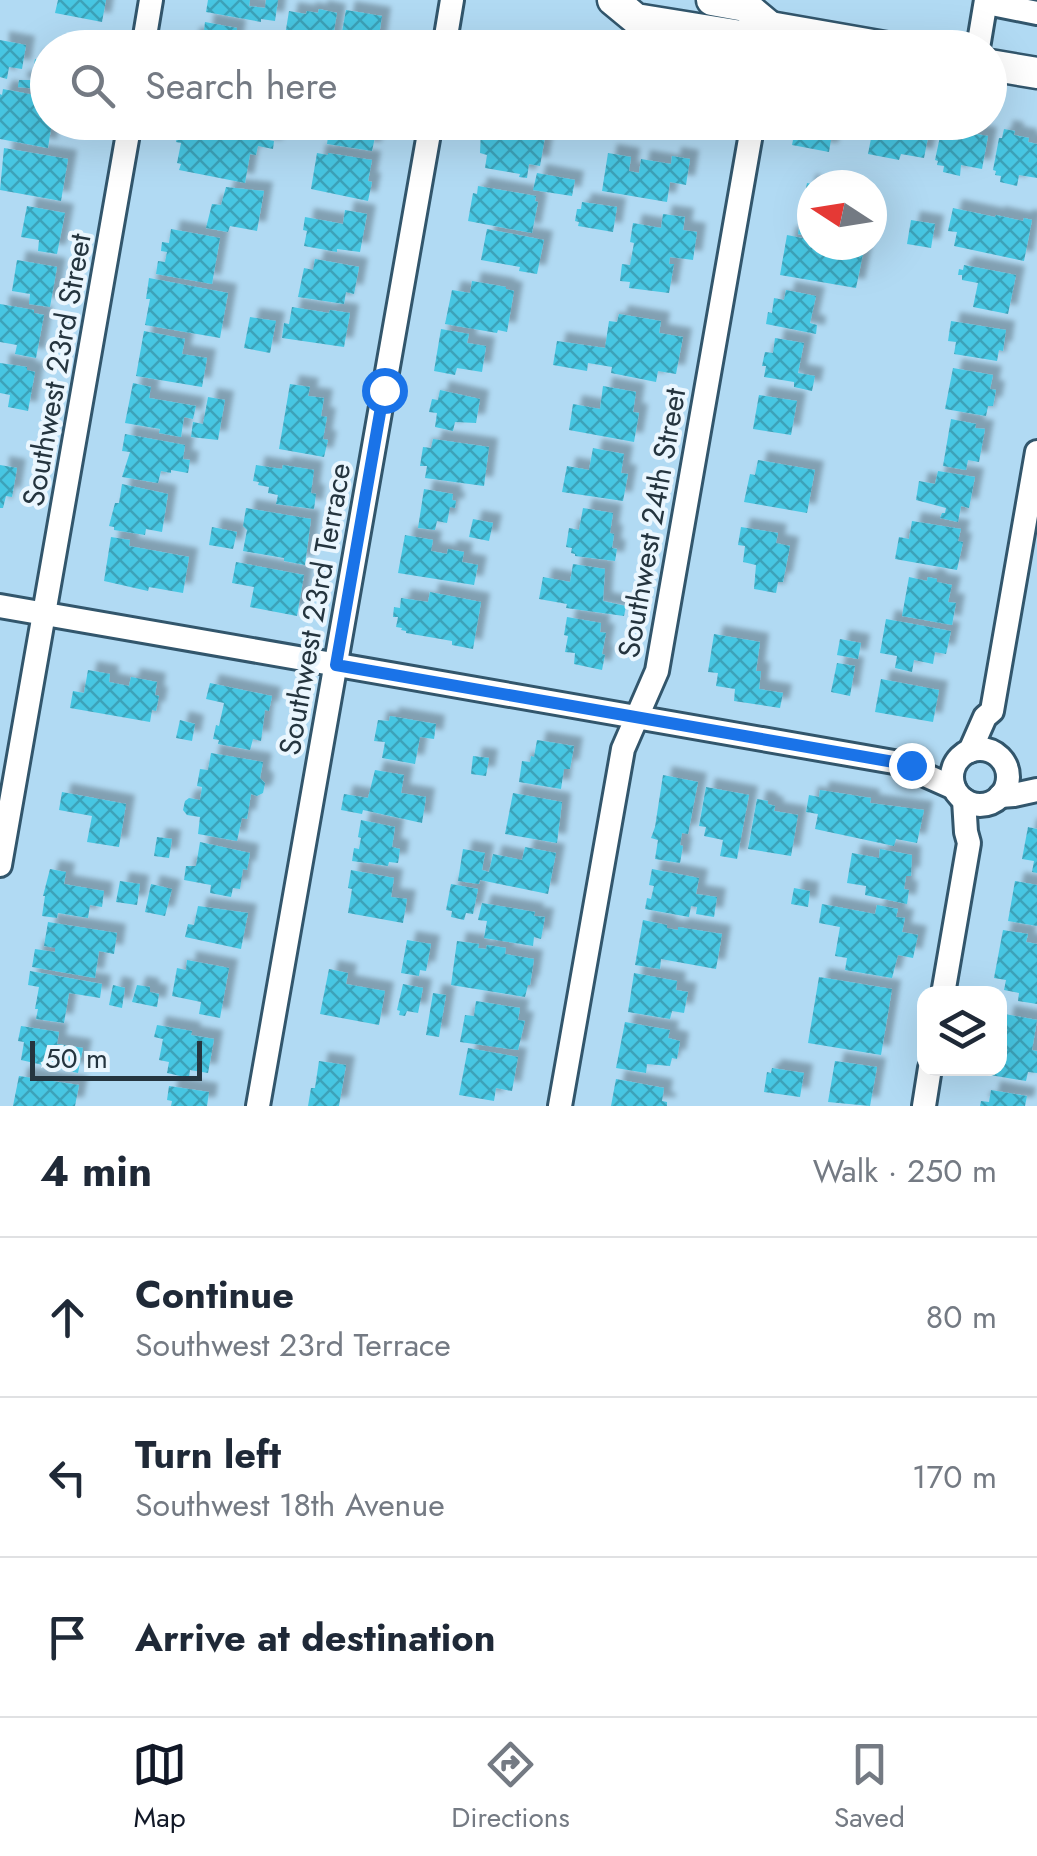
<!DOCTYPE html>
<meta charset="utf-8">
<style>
:root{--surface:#fff;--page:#f6f6f7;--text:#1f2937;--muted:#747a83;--line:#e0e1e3;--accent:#111827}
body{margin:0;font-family:Jost,sans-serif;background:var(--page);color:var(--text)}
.controls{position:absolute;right:30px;bottom:30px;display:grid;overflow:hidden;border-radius:20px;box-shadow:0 10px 40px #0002}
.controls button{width:90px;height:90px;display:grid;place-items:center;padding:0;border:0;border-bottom:2px solid var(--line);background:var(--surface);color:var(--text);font:50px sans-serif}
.compass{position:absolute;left:797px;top:170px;width:90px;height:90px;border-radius:50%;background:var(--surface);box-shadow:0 10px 40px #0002;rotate:282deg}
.scale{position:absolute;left:30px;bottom:25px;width:172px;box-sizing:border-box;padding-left:10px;border:5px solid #25353f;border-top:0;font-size:28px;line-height:35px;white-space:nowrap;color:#25353f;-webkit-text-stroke:8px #eaf6fe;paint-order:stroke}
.stop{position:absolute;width:30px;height:30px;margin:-22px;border:8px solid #1a73e8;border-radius:50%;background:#fff}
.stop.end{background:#1a73e8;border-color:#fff;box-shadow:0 2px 10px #0008}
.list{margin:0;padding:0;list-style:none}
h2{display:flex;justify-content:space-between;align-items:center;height:130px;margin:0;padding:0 40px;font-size:42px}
h2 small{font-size:32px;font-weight:400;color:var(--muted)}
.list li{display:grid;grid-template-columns:65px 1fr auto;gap:30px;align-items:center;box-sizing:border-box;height:160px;padding:0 40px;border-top:2px solid var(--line)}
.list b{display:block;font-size:38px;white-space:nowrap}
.list p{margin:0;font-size:32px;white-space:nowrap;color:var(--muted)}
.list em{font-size:32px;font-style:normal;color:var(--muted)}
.icon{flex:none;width:55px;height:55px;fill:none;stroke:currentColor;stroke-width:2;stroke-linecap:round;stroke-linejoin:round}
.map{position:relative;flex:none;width:1037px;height:1106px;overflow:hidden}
.search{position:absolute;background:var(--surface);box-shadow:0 10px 40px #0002;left:30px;right:30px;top:30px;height:110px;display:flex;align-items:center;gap:25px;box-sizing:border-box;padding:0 35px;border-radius:55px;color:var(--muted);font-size:38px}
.sheet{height:610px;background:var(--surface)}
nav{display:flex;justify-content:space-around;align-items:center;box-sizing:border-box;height:140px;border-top:2px solid var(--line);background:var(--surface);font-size:28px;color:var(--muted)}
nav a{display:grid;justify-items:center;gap:5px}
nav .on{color:var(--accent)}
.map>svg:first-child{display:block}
.building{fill:url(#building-cross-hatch);filter:url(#shadow)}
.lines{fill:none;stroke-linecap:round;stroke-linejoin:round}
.minor-casing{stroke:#32566c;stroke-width:28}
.major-casing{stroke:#32566c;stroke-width:35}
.minor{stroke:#fff;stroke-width:22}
.major{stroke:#fff;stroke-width:30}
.route{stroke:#1a73e8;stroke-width:12}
.labels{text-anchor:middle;stroke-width:8;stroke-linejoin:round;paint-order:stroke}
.street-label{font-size:30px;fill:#25353f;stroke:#eaf6fe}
</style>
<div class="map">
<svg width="1037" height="1106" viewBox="0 0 1037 1106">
<defs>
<pattern id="building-cross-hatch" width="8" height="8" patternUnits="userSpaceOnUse" patternTransform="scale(2.5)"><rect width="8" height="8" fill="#47c6e2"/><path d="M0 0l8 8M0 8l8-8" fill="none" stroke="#3ba2b9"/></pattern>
<filter id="shadow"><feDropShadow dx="9" dy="-9" stdDeviation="2.5" flood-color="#0004"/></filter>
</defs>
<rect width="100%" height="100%" fill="#b1daf3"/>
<g class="building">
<polygon points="58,0 106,0 102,22 55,13"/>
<polygon points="208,0 250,0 249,6 265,8 266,0 278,0 275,21 261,19 261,22 206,12"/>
<polygon points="319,9 337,13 331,48 283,48 289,11 306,14 307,11 318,13"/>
<polygon points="346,10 382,16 377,48 339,48"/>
<polygon points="205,22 237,28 234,48 189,48 191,36 203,39"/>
<polygon points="0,40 26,45 22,69 9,67 7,79 0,77"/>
<polygon points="35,59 48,61 48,90 18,87 19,80 31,80"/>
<polygon points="3,89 45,97 43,108 48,109 48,122 52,122 48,148 0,139 0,94 2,95"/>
<polygon points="216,122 276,122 273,136 215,124"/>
<polygon points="371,122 384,122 381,138 375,137 372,151 327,144 328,137 325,136 326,126 331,127 331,123 370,129"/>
<polygon points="804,122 834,122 829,152 792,145 796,125 803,126"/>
<polygon points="887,122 931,122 924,158 901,154 899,160 868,154 874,123 887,126"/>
<polygon points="945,122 958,122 957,124 972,127 970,133 988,136 982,169 961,165 960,176 943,172 944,166 937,165 938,161 935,160 942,127 944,128"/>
<polygon points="180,123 274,141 273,149 258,146 256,155 250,154 245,183 179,170 181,164 177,163 181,143 176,142"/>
<polygon points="481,127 545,137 540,166 529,164 527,178 519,177 520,174 485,168 487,155 480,153"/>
<polygon points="1004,129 1015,131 1014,135 1029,138 1028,142 1037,144 1037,178 1019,175 1017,186 1000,182 1001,176 995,175 996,171 993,170 999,138 1002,138"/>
<polygon points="4,148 68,159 61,201 0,190"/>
<polygon points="317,153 328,155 328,153 372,160 368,181 372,182 368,201 311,189"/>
<polygon points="608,153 631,157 629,171 639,173 641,159 671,164 672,156 690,159 686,185 670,182 667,202 602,191"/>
<polygon points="537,173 575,180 572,196 533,190"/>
<polygon points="807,183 812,184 812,236 798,234"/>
<polygon points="478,186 536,196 535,201 538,202 532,233 468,221 473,193 477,194"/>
<polygon points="226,187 264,191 257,231 230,226 228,232 206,228 212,204 221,205"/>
<polygon points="582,202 617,207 613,232 578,226 579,222 575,221 577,209 581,209"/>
<polygon points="27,206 65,213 57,254 38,251 39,240 21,237"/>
<polygon points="953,208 995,217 996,215 1023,221 1024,218 1032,220 1024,261 954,246 957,232 948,231"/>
<polygon points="345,210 367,214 360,252 337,249 337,252 304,246 307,231 303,230 305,217 343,224"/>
<polygon points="663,214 685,217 683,230 697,232 693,260 670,257 669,264 674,264 669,293 629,288 630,282 620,281 622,264 630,265 634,243 630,242 633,223 661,228"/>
<polygon points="911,220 935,224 931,248 907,244"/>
<polygon points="171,229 220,238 212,284 156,274 158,261 165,262 167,252 161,251 162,242 169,243"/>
<polygon points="487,229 544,240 537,274 519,271 520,267 481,260"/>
<polygon points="787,235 812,240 812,245 842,245 864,249 856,288 780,275"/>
<polygon points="315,259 359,267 354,294 346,292 344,304 298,297 304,268 313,270"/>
<polygon points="17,260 57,267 50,307 29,304 30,294 12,291"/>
<polygon points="964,265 1016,275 1008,314 973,307 978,283 962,280 962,275 958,275 959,269 963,270"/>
<polygon points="149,278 228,293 220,338 145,325 150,299 146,299"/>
<polygon points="472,281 506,287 506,289 514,291 507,332 498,330 497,333 445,324 452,290 470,293"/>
<polygon points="786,290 816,296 810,323 817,325 816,334 766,324 768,312 772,313 774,298 784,300"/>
<polygon points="0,304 34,310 34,313 44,315 36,358 15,354 17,345 0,342"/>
<polygon points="292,307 329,313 330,310 350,313 344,347 282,338 284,323 289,324"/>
<polygon points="619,314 661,321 659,333 683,337 676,374 658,371 656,382 611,373 612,367 588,363 587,371 553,365 557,341 605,348 609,321 617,322"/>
<polygon points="250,317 276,321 270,353 244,348"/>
<polygon points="951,321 1006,330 1003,351 999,350 997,361 954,354 956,342 948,341"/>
<polygon points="441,329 469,334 467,343 486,346 482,372 457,368 455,375 434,371"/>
<polygon points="144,331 185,339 182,354 207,358 202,387 136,376"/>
<polygon points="775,338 804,343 798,373 815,376 812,391 794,387 794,382 764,377 766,366 762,366 765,352 773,353"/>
<polygon points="0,363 27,367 27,370 35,372 28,411 8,407 10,395 0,393"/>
<polygon points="953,368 993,375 990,389 996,390 993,406 988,406 986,416 945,409"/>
<polygon points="133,383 151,387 149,398 196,406 193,419 184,417 181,437 159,433 160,429 125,423"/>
<polygon points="290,384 310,387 308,396 324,398 321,416 327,417 323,439 328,440 324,457 279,449"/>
<polygon points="603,386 636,392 633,412 639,413 634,442 569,430 573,404 600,409"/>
<polygon points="440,390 480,399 476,423 455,422 453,431 435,427 437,413 429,412 432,399 438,400"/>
<polygon points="759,395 797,401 791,435 753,429"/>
<polygon points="208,397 225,400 218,440 191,437 193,422 203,424"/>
<polygon points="951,419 976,424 975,428 985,429 979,462 968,460 966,470 943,466"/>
<polygon points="125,434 185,445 183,459 190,460 188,473 171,470 171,473 161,471 158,483 122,477 130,452 122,451"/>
<polygon points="433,439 489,447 484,486 425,478 427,466 420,466 423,447 431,448"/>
<polygon points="593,448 624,454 621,473 628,474 623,501 562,492 567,466 589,470"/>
<polygon points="758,460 815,470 807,513 744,502 750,474 755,475"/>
<polygon points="0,465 17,468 12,497 6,496 3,508 0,508"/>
<polygon points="256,465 282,469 283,465 314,470 311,493 316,494 314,509 276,504 278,495 268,493 269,487 258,485 259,482 253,481"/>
<polygon points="938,471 975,477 969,508 961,506 958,522 940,518 942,513 945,513 946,508 916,500 919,481 935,484"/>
<polygon points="122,484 168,494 162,532 146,529 145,535 114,530 114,527 109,526 115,503 119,503"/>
<polygon points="424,489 453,494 452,500 456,501 455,508 450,507 447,523 437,521 435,530 418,528"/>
<polygon points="246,508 311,519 305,565 284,561 284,558 243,551 247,530 243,526"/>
<polygon points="583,508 613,513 610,533 614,534 612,548 617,549 615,561 575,556 575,554 571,553 572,548 566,547 569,528 579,530"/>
<polygon points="473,519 493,523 489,541 469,537"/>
<polygon points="912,521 961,529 958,541 963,542 957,570 895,559 899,537 909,539"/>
<polygon points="212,527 237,532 233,549 209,545"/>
<polygon points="741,527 778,533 776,543 790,546 783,582 778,582 776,593 754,589 756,565 743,562 745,546 738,545"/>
<polygon points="405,535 433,540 431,551 447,554 448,549 464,552 462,562 478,565 474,585 398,573"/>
<polygon points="111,537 130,540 129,546 189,557 183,593 149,587 148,591 104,581"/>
<polygon points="236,562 304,575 297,616 250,607 254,587 232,583"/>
<polygon points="573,564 605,569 603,601 626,606 624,616 566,608 567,604 539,599 543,577 570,582"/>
<polygon points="909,577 927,581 928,577 937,579 937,582 952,585 948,602 956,603 952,625 902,616"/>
<polygon points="430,592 481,602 473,649 452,645 452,641 406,633 406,631 401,630 402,628 396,627 398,617 393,617 394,607 400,608 401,598 428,602"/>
<polygon points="567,617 601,623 600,632 606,633 602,654 605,655 602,670 574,664 575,653 565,652 568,636 564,635"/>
<polygon points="886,619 951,631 946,654 935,652 933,664 914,660 912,672 895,668 897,656 880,653"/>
<polygon points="714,634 760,642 756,671 761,671 759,689 783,693 780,708 734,701 735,689 716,686 718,673 708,672"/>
<polygon points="840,639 861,643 858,659 837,655"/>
<polygon points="837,663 855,666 850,696 831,692"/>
<polygon points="88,670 110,674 109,682 129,686 131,677 157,682 155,695 159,696 156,711 152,710 150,722 70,708 73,691 84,693"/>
<polygon points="881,679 939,690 933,722 875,712"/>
<polygon points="210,683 272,696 269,711 265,710 261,741 253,739 250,750 218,744 219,740 213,739 216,725 219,726 224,703 206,699"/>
<polygon points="390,716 436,724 434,739 420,737 415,764 382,758 385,742 374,741 378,720 389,721"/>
<polygon points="180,720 195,724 192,741 176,738"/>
<polygon points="537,740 574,746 570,769 564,769 561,789 519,782 522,761 530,762 531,756 534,757"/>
<polygon points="211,753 263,762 260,778 265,783 263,793 257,796 251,794 247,819 242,818 237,841 198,834 200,817 187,815 183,810 185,801 189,798 200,800 202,787 197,786 200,769 208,770"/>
<polygon points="473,756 489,758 486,776 471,774"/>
<polygon points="375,770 404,775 401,793 426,797 422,823 363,810 362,814 341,810 344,794 368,798"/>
<polygon points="663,775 698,782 688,834 682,833 680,845 683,846 680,863 655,859 658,840 651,838 655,827"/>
<polygon points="706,787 749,795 737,859 720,856 723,840 704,836 706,827 699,826"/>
<polygon points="820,790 871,798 870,803 924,810 917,843 896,839 894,846 815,829 818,814 806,812 809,795 819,797"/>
<polygon points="62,792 126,804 119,847 87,842 92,816 59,810"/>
<polygon points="513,793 562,802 557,843 505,834"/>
<polygon points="757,799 768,801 768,804 775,806 774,811 798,815 791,856 748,849"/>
<polygon points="361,820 395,827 392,847 400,849 398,863 389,862 388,866 352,861 354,848 359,849 361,838 358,837"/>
<polygon points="1028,827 1037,829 1037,873 1032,872 1034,861 1022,859"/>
<polygon points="157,837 172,839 169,858 154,856"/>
<polygon points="200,842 250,853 247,870 243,869 240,889 233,888 231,897 210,893 211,885 184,880 186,866 196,866"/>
<polygon points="525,847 556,853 548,894 480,880 479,884 458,881 463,849 485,853 482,870 489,872 493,854 522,860"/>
<polygon points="880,849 912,855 911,876 906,876 904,889 909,890 907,904 865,895 866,886 847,883 852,853 879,858"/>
<polygon points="50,869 66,872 64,884 104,891 102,907 90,905 88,918 58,913 57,918 42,916 45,896 43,896"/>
<polygon points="652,869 699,878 696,894 717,897 714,917 696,914 697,907 691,906 689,917 645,909 647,898 651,899 654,886 649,885"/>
<polygon points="351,870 394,878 391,897 407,899 403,923 348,913 352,889 348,888"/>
<polygon points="120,881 140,884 137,905 116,902"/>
<polygon points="1015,881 1037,885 1037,926 1008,921"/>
<polygon points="151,884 172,889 165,916 145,912"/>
<polygon points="451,884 478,889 473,914 466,913 464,920 451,917 452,911 446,910"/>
<polygon points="794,888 810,891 808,907 791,904"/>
<polygon points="482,903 535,912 534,916 545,917 541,939 534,937 533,946 484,938 487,921 478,920"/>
<polygon points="822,904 875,914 877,905 898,909 896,917 905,918 902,932 918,935 913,958 898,955 892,978 845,970 847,958 835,956 840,927 819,923"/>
<polygon points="198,906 248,913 241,949 185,937 188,924 194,925"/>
<polygon points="643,920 667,925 667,928 678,930 678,927 722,934 716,969 661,959 660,969 635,965"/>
<polygon points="48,922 117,933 114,954 99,951 95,978 32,967 35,949 55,952 55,948 44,946"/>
<polygon points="1003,930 1028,934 1026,942 1037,944 1037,1004 1018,1001 1019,993 1004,990 1006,980 994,978"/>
<polygon points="407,940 431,944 426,971 420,970 419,976 401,973"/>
<polygon points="457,941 479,944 478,948 486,949 487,945 506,948 505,954 534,959 530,985 528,985 525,997 451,985"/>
<polygon points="187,960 229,968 220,1018 199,1014 201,1002 172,996 177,968 186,970"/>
<polygon points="329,969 348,973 346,984 385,991 379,1025 320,1014"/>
<polygon points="30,971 102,984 100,998 69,993 64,1023 36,1019 38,1009 35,1009 39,987 28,985"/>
<polygon points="634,973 677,981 676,990 688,992 684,1013 672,1011 670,1019 628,1012"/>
<polygon points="819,977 892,989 881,1055 808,1043"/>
<polygon points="403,984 423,988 418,1013 407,1011 405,1016 399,1015 400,1011 397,1010"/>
<polygon points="113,985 125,988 122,1008 109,1005"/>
<polygon points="137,985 150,987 150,992 159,994 157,1007 132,1002"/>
<polygon points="433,993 446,995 439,1037 426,1035"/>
<polygon points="476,1001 520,1008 518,1020 525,1021 518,1050 460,1042 465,1015 474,1016"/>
<polygon points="1005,1014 1037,1020 1032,1050 1037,1051 1037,1073 1028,1072 1026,1081 984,1074 985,1068 1000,1068 1000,1047"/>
<polygon points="625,1022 670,1030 668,1038 680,1041 677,1059 672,1058 670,1066 647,1064 646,1073 616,1068"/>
<polygon points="157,1025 192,1031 191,1035 214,1039 208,1073 190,1070 189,1078 167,1073 169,1062 159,1060 163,1039 154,1037"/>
<polygon points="21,1026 59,1032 57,1044 83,1048 78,1073 21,1060 24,1042 18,1041"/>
<polygon points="468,1048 518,1057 512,1091 496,1088 494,1101 459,1095"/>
<polygon points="319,1061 346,1065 339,1106 308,1106 311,1088 315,1088"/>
<polygon points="835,1061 877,1067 870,1106 828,1102"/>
<polygon points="772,1068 804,1073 800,1097 764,1092 767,1072 771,1073"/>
<polygon points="19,1076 79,1085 75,1106 13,1106"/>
<polygon points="616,1079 664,1088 662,1101 667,1102 667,1106 611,1106"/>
<polygon points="169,1086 209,1092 207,1106 171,1106 172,1101 167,1100"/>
<polygon points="991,1090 1027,1096 1025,1106 980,1106 981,1101 989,1102"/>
</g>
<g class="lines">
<g class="minor-casing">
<g id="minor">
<polyline points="987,3 1037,13"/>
<polyline points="143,48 151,0"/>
<polyline points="444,48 452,0"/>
<polyline points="978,48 986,0"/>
<polyline points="0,606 911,765 918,772 954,788"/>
<circle cx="980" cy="777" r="28"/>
<polyline points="970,751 985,717 992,711 1037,452"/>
<polyline points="1000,796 1014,795 1037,790"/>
<polyline points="0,865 130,122"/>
<polyline points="943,994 969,843 966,832 964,800"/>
<polyline points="258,1106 431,122"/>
<polyline points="560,1106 623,749 657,671 753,122"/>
<polyline points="924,1106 930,1068"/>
</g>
</g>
<g class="major-casing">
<g id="major">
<polyline points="613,0 636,19 741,36 770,27 890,48"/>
<polyline points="712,0 745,6 770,27"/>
<polyline points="990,65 1037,73"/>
</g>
</g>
<use href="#minor" class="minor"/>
<use href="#major" class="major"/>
</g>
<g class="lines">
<polyline class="route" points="384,390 336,665 911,765"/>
</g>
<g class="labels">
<g class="street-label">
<text transform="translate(57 370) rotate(-80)" y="10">Southwest 23rd Street</text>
<text transform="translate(652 523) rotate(-80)" y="10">Southwest 24th Street</text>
<text transform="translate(315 609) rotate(-80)" y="10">Southwest 23rd Terrace</text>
</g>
</g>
</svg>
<div class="controls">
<button><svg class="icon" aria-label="layers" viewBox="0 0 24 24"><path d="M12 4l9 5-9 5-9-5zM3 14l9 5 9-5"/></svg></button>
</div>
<svg class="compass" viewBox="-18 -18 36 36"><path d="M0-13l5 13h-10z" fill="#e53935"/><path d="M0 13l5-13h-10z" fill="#747a83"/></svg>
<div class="scale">50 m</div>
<div class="stop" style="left:384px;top:390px"></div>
<div class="stop end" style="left:911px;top:765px"></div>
<div class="search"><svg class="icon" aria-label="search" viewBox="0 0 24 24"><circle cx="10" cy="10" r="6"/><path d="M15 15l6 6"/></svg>Search here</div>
</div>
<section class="sheet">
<h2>4 min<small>Walk · 250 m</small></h2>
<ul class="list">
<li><svg class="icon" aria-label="ahead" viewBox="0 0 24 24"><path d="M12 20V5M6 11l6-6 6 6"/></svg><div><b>Continue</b><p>Southwest 23rd Terrace</p></div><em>80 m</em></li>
<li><svg class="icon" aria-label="left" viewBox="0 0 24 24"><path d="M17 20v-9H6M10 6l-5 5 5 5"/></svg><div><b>Turn left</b><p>Southwest 18th Avenue</p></div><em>170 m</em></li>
<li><svg class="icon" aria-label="arrive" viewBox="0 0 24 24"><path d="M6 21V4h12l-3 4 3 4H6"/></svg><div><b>Arrive at destination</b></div></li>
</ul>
</section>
<nav>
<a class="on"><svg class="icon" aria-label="map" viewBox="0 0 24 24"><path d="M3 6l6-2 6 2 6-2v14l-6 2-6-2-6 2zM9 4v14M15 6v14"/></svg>Map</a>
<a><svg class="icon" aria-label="directions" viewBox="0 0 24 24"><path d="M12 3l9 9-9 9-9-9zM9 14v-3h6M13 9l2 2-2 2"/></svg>Directions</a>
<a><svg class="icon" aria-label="saved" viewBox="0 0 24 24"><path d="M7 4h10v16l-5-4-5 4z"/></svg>Saved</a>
</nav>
